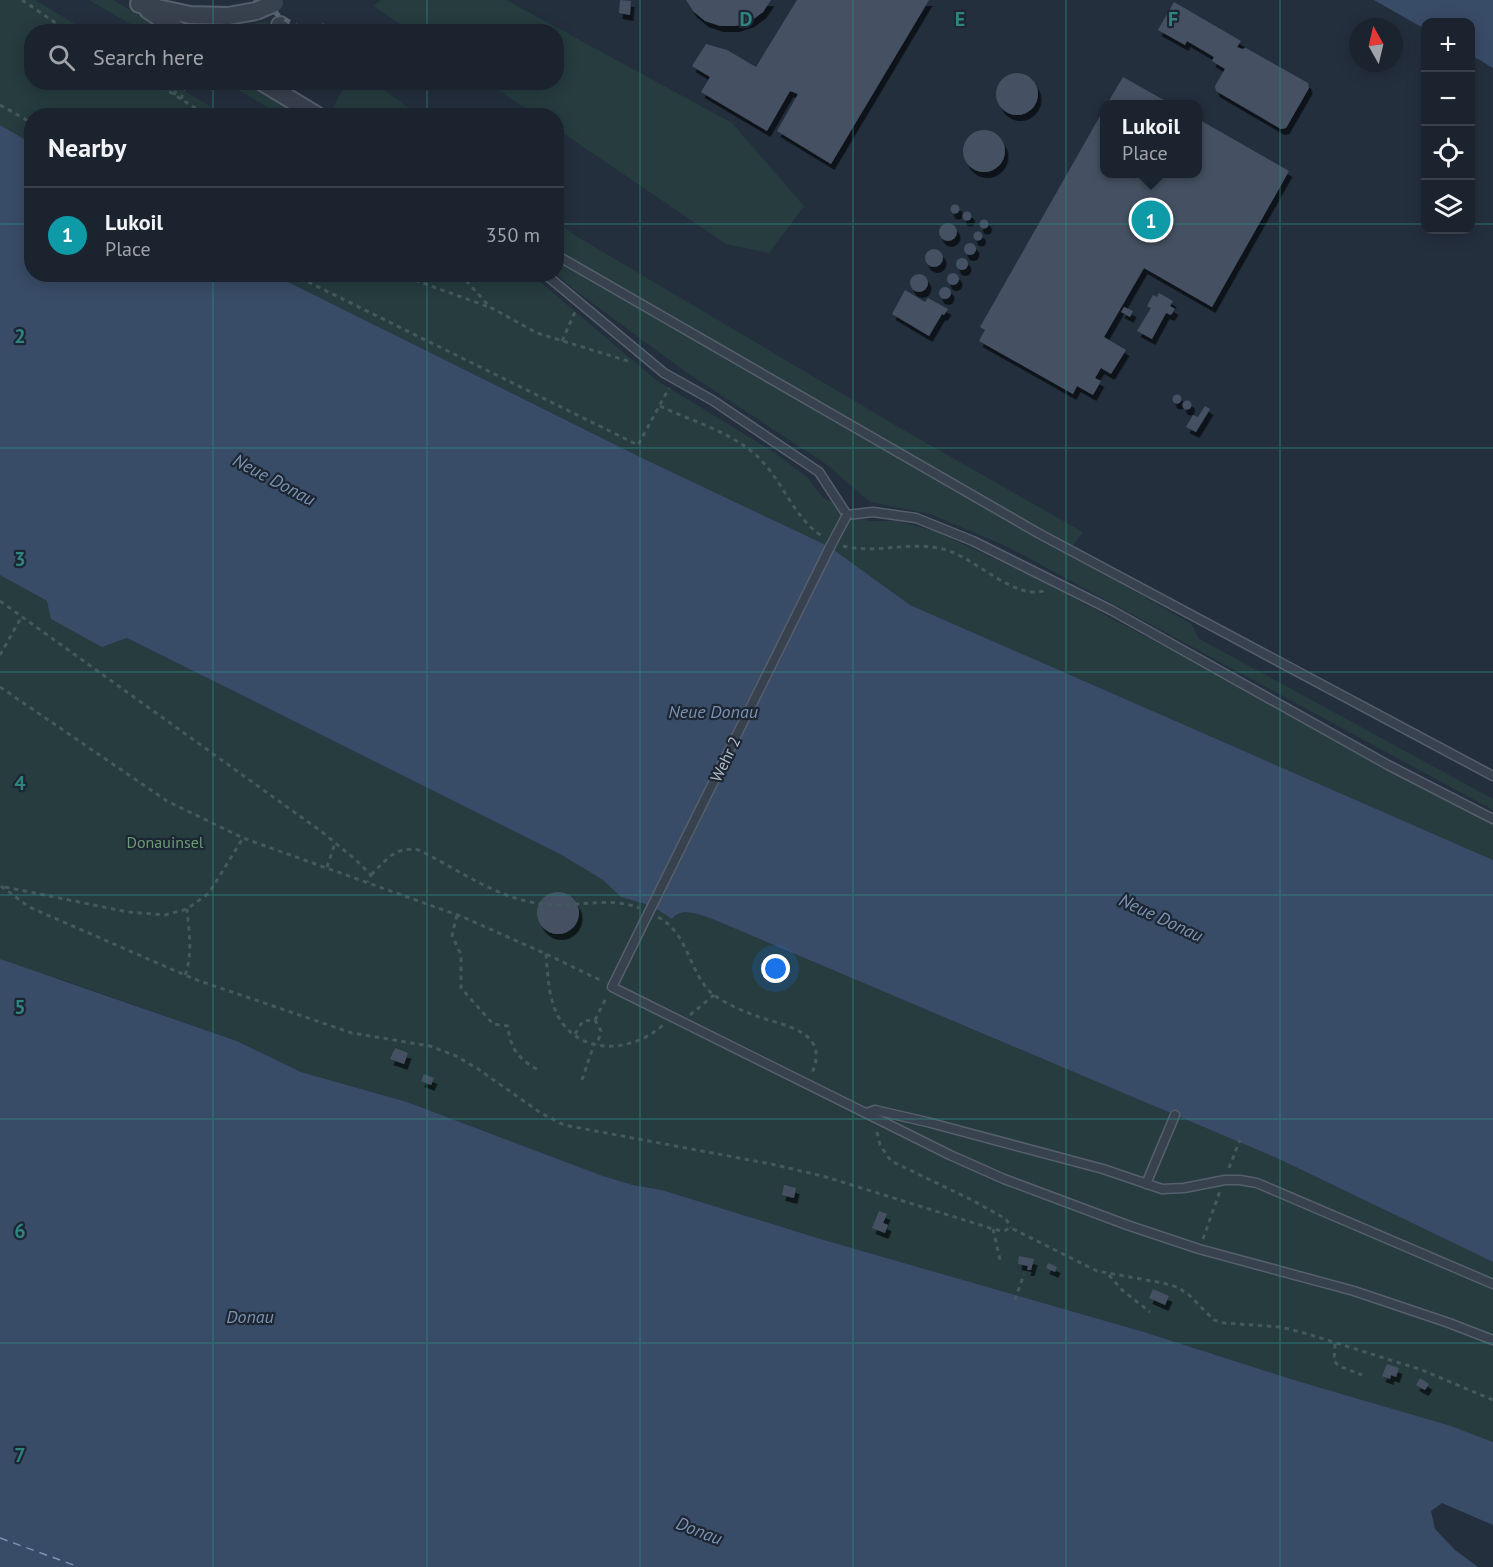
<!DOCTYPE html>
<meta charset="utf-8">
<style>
:root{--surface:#1b232e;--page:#282f3a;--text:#f1f3f6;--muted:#a0a4aa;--line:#39404a;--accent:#2563eb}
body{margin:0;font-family:"PT Sans",sans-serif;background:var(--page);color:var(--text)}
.controls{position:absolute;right:18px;top:18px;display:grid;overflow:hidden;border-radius:12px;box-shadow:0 3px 15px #0003}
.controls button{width:54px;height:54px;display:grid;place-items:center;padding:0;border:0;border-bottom:2px solid var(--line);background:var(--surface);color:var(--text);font:30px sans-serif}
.compass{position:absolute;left:1349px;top:18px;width:54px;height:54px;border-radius:50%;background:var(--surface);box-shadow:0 3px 15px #0003;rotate:352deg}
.you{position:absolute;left:776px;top:969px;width:21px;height:21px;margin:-15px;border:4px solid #fff;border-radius:50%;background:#1a73e8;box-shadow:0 0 0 9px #1a73e833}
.badge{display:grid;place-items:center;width:39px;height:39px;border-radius:50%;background:var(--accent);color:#fff;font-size:20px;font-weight:700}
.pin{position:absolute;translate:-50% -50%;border:3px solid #fff;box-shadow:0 2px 6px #0006}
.popup{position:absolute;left:1100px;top:100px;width:102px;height:78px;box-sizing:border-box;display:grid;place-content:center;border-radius:12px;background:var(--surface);filter:drop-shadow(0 2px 4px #0005);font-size:20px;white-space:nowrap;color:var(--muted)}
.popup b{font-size:22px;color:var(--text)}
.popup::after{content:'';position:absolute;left:50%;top:100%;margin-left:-12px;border:12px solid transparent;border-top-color:var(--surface)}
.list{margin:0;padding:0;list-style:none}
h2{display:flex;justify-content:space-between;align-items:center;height:78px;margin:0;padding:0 24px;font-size:26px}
h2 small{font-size:20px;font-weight:400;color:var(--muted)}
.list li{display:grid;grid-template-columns:39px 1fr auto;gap:18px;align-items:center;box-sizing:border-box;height:96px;padding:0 24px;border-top:2px solid var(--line)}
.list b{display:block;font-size:22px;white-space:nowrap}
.list p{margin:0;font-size:20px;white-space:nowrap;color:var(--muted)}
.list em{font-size:20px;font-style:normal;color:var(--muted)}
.icon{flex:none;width:33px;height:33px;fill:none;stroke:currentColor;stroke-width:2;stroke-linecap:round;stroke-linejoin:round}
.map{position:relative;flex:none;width:1493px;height:1567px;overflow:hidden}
.search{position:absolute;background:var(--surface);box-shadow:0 3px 15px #0003;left:24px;top:24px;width:540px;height:66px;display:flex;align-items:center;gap:15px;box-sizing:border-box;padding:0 21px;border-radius:24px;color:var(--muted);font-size:22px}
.panel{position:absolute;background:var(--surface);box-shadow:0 3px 15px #0003;left:24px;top:108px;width:540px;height:174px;border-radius:24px}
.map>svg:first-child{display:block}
.green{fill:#263c3f}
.water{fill:#394c67}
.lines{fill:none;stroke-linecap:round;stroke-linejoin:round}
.ferry{stroke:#7c92b1;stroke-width:1.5;stroke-dasharray:8 6;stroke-linecap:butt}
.building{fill:#455162;filter:url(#shadow)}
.service-casing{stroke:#565f6c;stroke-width:11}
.minor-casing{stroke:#565f6c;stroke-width:20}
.path{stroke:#44595c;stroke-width:3;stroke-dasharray:4.5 4.5;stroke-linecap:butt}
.service{stroke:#38414e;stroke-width:8}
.minor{stroke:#38414e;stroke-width:16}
.rail{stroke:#5a6575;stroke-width:4.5;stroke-dasharray:6 6;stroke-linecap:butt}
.service-bridge-casing{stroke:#565f6c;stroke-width:11;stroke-linecap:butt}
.minor-bridge-casing{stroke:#565f6c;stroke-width:20;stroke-linecap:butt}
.service-bridge{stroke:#38414e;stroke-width:8}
.minor-bridge{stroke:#38414e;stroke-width:16}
.grid{fill:none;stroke:#308480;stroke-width:1.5;stroke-opacity:0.55}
.labels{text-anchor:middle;stroke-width:4.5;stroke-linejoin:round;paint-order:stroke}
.street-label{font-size:16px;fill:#b4bcc9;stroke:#1d2633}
.park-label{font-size:16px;fill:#6b9a76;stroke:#1d2633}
.water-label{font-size:18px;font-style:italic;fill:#7c92b1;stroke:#1d2633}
.grid-label{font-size:20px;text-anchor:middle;font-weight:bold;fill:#308480;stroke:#1d2633;stroke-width:4.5;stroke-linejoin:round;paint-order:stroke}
</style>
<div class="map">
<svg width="1493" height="1567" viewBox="0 0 1493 1567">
<defs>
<filter id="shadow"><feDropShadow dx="3.5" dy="6" stdDeviation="0" flood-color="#0009"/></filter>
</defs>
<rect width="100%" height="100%" fill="#242f3e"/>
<g class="green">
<polygon points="0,0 35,0 87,31 32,32 32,82 171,83 225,115 32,116 31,143 0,125"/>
<polygon points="89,0 113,0 166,31 142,31"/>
<polygon points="381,0 506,0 732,123 804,206 769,253 726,244 557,129 556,116 536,115 487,83 556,82 556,32 411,31 373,6"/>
<polygon points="267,21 271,31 197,31 232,28"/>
<polygon points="226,83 251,83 306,115 281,115"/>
<polygon points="346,83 375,83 418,115 343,115 333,108"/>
<polygon points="556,221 576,236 907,432 1083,532 1067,553 1192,624 1198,638 1493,799 1493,810 1008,547 930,514 870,502 826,464 686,372 572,288 557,274"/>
<polygon points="274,275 532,275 656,380 775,453 808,478 822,497 868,521 897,521 935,531 1040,580 1493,823 1493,860 910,605 830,547 642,458"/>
<path d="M 0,575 L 47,601 L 102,647 L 127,638 L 560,854 L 603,880 L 622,897 L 652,906 L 672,919 C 683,907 696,914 710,918 L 1279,1159 L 1493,1262 L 1493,1442 L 1450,1426 L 1294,1380 L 1144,1332 L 824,1240 L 662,1190 L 633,1185 L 603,1176 L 407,1102 L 301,1072 L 237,1041 L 57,978 L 0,971 Z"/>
</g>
<g class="water">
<polygon points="1374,0 1493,0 1493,68 1471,55 1470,22 1426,22 1425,29"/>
<path d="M 0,125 L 31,143 L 32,274 L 274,275 L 642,458 L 830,547 L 910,605 L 1493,860 L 1493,1262 L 1279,1159 L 710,918 C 696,914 682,907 672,919 L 652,906 L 621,897 L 603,880 L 560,854 L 127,638 L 102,647 L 51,619 L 47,601 L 0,575 Z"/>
<polygon points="0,959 237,1041 301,1072 407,1102 603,1176 633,1185 662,1190 824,1240 1144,1332 1294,1380 1451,1426 1493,1442 1493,1525 1442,1503 1431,1511 1435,1529 1455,1550 1478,1567 0,1567"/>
</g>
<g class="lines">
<polyline class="ferry" points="0,1538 79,1567"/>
</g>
<g class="building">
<polygon points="620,0 631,1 630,15 619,13"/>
<polygon points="686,0 771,0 763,12 751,21 736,26 720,26 705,21 693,11"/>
<polygon points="797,0 929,0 831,164 777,131 798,94 790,91 767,131 701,92 710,77 692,66 706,44 727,50 756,67"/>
<polygon points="1174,2 1241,41 1237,47 1242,49 1246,48 1308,83 1309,88 1286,128 1281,129 1216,91 1215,86 1225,69 1212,61 1214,57 1187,41 1185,45 1158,30"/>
<polygon points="323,23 332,29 330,32 317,30"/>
<circle cx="1017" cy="94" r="21"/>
<polygon points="1123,77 1171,104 1107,104"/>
<polygon points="1104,109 1104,174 1198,174 1198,119 1289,171 1212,307 1144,268 1104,337 1126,350 1111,374 1101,368 1095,378 1101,381 1093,395 1077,386 1073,394 979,341 985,330 980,327"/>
<circle cx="984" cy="151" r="21"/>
<circle cx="955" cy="209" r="4.5"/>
<circle cx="967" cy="216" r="4.5"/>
<circle cx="984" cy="224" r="4.5"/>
<circle cx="948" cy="232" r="9"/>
<circle cx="978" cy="236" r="4.5"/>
<circle cx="970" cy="249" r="6"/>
<circle cx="934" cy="258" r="9"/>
<circle cx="962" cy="264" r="6"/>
<circle cx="953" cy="279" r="6"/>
<circle cx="919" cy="283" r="9"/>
<circle cx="945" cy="293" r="6"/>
<polygon points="905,290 925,302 928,298 948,309 944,315 942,314 929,336 892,314"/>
<polygon points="1159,293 1173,301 1170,306 1175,309 1171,315 1166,313 1152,339 1137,331 1151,308 1147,306 1153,295 1157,297"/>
<polygon points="1124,307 1133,311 1130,317 1121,312"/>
<circle cx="1177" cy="399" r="4.5"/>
<circle cx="1187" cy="405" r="4.5"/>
<polygon points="1205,406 1210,409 1196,432 1186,427 1193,415 1198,417"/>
<circle cx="558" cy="913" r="21"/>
<polygon points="395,1048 408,1053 404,1064 390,1059"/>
<polygon points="424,1074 434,1078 431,1085 421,1081"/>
<polygon points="784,1185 796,1188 794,1198 782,1195"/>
<polygon points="879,1211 887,1214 883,1223 888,1225 885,1233 872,1228"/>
<polygon points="1019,1256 1034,1259 1031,1270 1027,1270 1028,1266 1018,1264"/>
<polygon points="1048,1263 1057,1267 1055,1272 1046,1268"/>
<polygon points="1153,1289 1169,1296 1165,1305 1149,1298"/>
<polygon points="1387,1364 1399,1368 1396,1377 1391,1375 1390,1379 1382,1376"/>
<polygon points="1420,1378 1429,1384 1425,1390 1416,1385"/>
</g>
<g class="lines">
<g class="service-casing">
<g id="service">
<polyline points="556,255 1038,533 1493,776"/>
<polyline points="545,274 664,373 712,400 819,472 847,515 873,512 916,518 973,541 1111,610 1388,765 1493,819"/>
<polyline points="652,906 830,547"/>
<polyline points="646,918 612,987 950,1155 1004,1179 1127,1225 1199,1249 1354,1291 1449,1323 1493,1340"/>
<polyline points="866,1113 875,1110 927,1122 1103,1169 1162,1189 1184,1188 1225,1180 1240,1180 1257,1183 1493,1284"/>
<polyline points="1146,1184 1175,1115"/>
</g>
</g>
<g class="minor-casing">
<g id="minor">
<polyline points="139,4 190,15 228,16 256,11"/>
<polyline points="148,10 181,32"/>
<polyline points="280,25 280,32"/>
<polyline points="262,82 318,116"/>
</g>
</g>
<g class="path">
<polyline points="22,0 69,32"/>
<polyline points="154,82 208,116"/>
<polyline points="210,90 215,82"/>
<polyline points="174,95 180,82"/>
<polyline points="181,99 187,82"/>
<polyline points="0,105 32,123"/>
<polyline points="292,274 638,445 669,388"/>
<polyline points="398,274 489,307"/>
<polyline points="460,274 490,307 537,333 631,362"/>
<polyline points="562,341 575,312"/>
<path d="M 660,406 C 693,422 733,432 759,458 C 782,480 796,522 824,537"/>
<path d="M 843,546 C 881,555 915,538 952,552 C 978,562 1016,599 1043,591 L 1045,588"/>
<polyline points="0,601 322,832 356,860 371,875 368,882"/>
<polyline points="0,655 22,616"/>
<polyline points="0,687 167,801 243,838 463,917 546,954 602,981"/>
<polyline points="327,867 335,843"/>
<path d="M 371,875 C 387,859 395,846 419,850 C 459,870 496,898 542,904 C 573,908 609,896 639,908"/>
<polyline points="1,886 29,907 194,979 352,1033 430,1046 456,1056 478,1069 541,1113 564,1125 776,1165 826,1177 993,1229 1003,1231 1011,1228 1097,1271 1163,1283 1177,1287 1188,1294 1214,1320 1224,1323 1281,1327 1308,1334 1422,1370 1493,1400"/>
<polyline points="5,887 128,912 165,915 187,909 209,893 243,838"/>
<path d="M 457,915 L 452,935 L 461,955 L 461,988 L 493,1024 L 508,1026 C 510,1050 520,1060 540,1071"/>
<path d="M 658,917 C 690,934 689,976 714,995 C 726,1004 745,1012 759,1017 C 786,1026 830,1032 812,1073"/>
<path d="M 546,954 C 548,976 548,998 559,1018 C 582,1057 635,1052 664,1024"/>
<path d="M 185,975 C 193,954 189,931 187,909"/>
<polyline points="690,1015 714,995"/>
<polyline points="595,1020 606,998"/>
<polyline points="575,1034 583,1021 595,1020 601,1031 597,1045"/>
<polyline points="582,1080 594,1044"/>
<polyline points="877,1132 880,1145 891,1161 972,1200 1006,1219 1011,1228"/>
<polyline points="1229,1168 1240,1140"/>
<polyline points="993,1229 1001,1264"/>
<polyline points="1203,1239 1220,1191"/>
<polyline points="1109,1275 1122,1290 1150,1312"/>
<polyline points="1015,1300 1024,1274"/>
<polyline points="1335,1344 1334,1361 1339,1366 1362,1375"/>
</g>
<use href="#service" class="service"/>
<use href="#minor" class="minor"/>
<polyline class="rail" points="254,0 306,32"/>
<g class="service-bridge-casing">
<g id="service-bridge">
<polyline points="830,547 847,515"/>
<polyline points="646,918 652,906"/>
</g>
</g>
<g class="minor-bridge-casing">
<polyline id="minor-bridge" points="256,11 275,3"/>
</g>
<use href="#service-bridge" class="service-bridge"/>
<use href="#minor-bridge" class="minor-bridge"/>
</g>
<path class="grid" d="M 213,0 L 213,32M 427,0 L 427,32M 640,0 L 640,1567M 853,0 L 853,1567M 1066,0 L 1066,1567M 1280,0 L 1280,1567M 213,82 L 213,116M 427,82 L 427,116M 0,224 L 32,224M 556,224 L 1426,224M 1470,224 L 1493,224M 213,274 L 213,1567M 427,274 L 427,1567M 0,448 L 1493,448M 0,672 L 1493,672M 0,895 L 1493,895M 0,1119 L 1493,1119M 0,1343 L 1493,1343"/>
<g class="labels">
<g class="street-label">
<text transform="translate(725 759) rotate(-64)" y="6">Wehr 2</text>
</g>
<g class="park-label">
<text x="165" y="848">Donauinsel</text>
</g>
<g class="water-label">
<text transform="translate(274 480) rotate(28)" y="6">Neue Donau</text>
<text x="713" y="718">Neue Donau</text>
<text transform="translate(1161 918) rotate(25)" y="6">Neue Donau</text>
<text x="250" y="1323">Donau</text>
<text transform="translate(699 1531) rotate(21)" y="6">Donau</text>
</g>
</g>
<g class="grid-label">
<text x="746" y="26">D</text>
<text x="960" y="26">E</text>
<text x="1173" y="26">F</text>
<text x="20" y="343">2</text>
<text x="20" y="566">3</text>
<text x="20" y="790">4</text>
<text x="20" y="1014">5</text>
<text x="20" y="1238">6</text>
<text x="20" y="1462">7</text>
</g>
</svg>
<div class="controls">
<button>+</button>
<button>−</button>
<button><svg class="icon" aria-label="locate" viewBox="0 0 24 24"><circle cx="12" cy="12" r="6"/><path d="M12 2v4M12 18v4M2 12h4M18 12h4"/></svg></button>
<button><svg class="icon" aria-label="layers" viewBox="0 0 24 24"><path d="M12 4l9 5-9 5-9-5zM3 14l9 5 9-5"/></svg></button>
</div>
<svg class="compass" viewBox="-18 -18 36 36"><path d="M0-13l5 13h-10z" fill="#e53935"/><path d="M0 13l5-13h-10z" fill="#a0a4aa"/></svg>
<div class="you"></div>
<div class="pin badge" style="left:1151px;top:220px;background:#0f9aa8">1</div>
<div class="popup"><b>Lukoil</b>Place</div>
<div class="search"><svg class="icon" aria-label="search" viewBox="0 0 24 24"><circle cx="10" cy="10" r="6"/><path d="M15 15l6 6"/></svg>Search here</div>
<section class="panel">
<h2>Nearby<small></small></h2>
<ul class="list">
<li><span class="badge" style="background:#0f9aa8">1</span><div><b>Lukoil</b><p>Place</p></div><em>350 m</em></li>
</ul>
</section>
</div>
